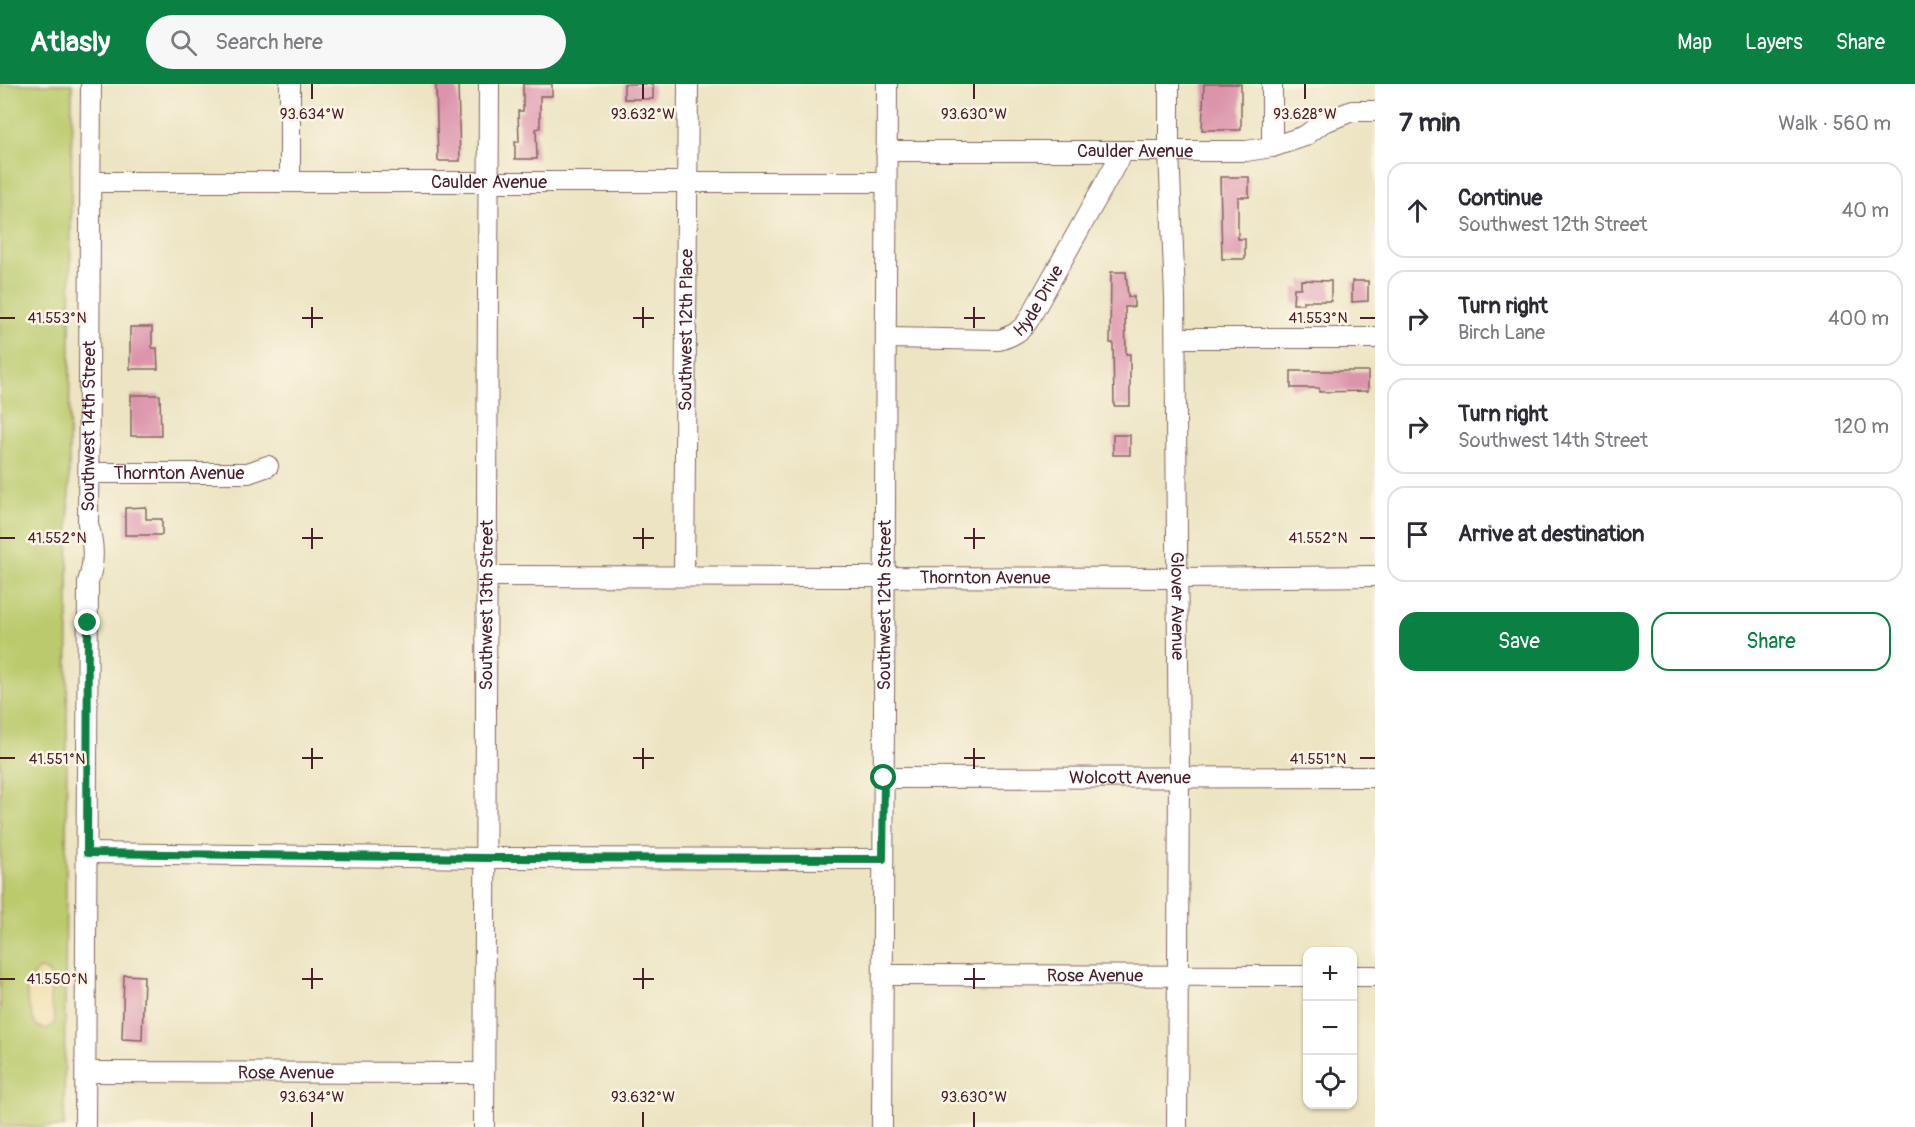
<!DOCTYPE html>
<meta charset="utf-8">
<style>
:root{--surface:#fff;--page:#f7f7f7;--text:#2b2b33;--muted:#7c7c81;--line:#e1e1e2;--accent:#0b8043}
body{margin:0;font-family:Pangolin,sans-serif;background:var(--page);color:var(--text)}
.controls{position:absolute;right:18px;bottom:18px;display:grid;overflow:hidden;border-radius:12px;box-shadow:0 2px 4px #0004}
.controls button{width:54px;height:54px;display:grid;place-items:center;padding:0;border:0;border-bottom:2px solid var(--line);background:var(--surface);color:var(--text);font:30px sans-serif}
.stop{position:absolute;width:18px;height:18px;margin:-14px;border:4px solid #0b8043;border-radius:50%;background:#fff}
.stop.end{background:#0b8043;border-color:#fff;box-shadow:0 2px 6px #0008}
.list{margin:0;padding:0;list-style:none}
h2{display:flex;justify-content:space-between;align-items:center;height:78px;margin:0;padding:0 24px;font-size:26px}
h2 small{font-size:20px;font-weight:400;color:var(--muted)}
.list li{display:grid;grid-template-columns:39px 1fr auto;gap:18px;align-items:center;box-sizing:border-box;height:96px;margin:0 12px 12px;padding:0 12px;border:2px solid var(--line);border-radius:18px}
.list b{display:block;font-size:22px;white-space:nowrap}
.list p{margin:0;font-size:20px;white-space:nowrap;color:var(--muted)}
.list em{font-size:20px;font-style:normal;color:var(--muted)}
.actions{display:flex;gap:12px;padding:18px 24px}
.actions a{flex:1;padding:14px 0;border:2px solid var(--accent);border-radius:18px;text-align:center;font-size:21px;color:var(--accent)}
.actions .main{background:var(--accent);color:#fff}
.icon{flex:none;width:33px;height:33px;fill:none;stroke:currentColor;stroke-width:2;stroke-linecap:round;stroke-linejoin:round}
.map{position:relative;flex:none;width:1375px;height:1043px;overflow:hidden}
header{display:flex;align-items:center;gap:36px;box-sizing:border-box;height:84px;padding:0 30px;background:var(--accent);color:#fff}
header strong{font-size:28px}
nav{display:flex;gap:33px;margin-inline-start:auto;font-size:21px}
.search{width:420px;height:54px;background:var(--page);display:flex;align-items:center;gap:15px;box-sizing:border-box;padding:0 21px;border-radius:33px;color:var(--muted);font-size:22px}
main{display:flex}
aside{flex:1;background:var(--surface)}
.map>svg:first-child{display:block}
.green{fill:#bbca6d;stroke:#82744c;stroke-width:1.5}
.sand{fill:#eeda9e;stroke:#9c7c64;stroke-width:1.5}
.building{fill:#dc94ac}
.lines{fill:none;stroke-linecap:round;stroke-linejoin:round}
.minor-casing{stroke:#836460;stroke-width:22}
.minor{stroke:#fff;stroke-width:20}
.route{stroke:#0b8043;stroke-width:8}
.ticks{fill:none;stroke:#4a1f2b;stroke-width:2}
.labels{text-anchor:middle;stroke-width:5;stroke-linejoin:round;paint-order:stroke}
.street-label{font-size:18px;fill:#4a1f2b;stroke:#fcf5e5}
.ticks-label{font-size:15px;text-anchor:middle;fill:#4a1f2b;stroke:#fcf5e5;stroke-width:5;stroke-linejoin:round;paint-order:stroke}
</style>
<header>
<strong>Atlasly</strong>
<div class="search"><svg class="icon" aria-label="search" viewBox="0 0 24 24"><circle cx="10" cy="10" r="6"/><path d="M15 15l6 6"/></svg>Search here</div>
<nav><a>Map</a><a>Layers</a><a>Share</a></nav>
</header>
<main>
<div class="map">
<svg width="1375" height="1043" viewBox="0 0 1375 1043">
<rect width="100%" height="100%" fill="#fcf5e5"/>
<filter id="ink" filterUnits="userSpaceOnUse"><feTurbulence type="fractalNoise" baseFrequency=".0167" numOctaves="2"/><feDisplacementMap in="SourceGraphic" scale="12" xChannelSelector="R" yChannelSelector="G"/><feConvolveMatrix kernelMatrix="1 2 1 2 8 2 1 2 1" color-interpolation-filters="sRGB"/></filter>
<filter id="wash" filterUnits="userSpaceOnUse"><feTurbulence type="fractalNoise" baseFrequency=".008" numOctaves="4" result="noise"/><feDisplacementMap in="SourceGraphic" scale="24" xChannelSelector="R" yChannelSelector="G"/><feGaussianBlur stdDeviation="1.35" result="paint"/><feColorMatrix in="noise" values="0 0 0 0 0 0 0 0 0 0 0 0 0 0 0 0 0 1.4 0 .05"/><feComposite in="paint" operator="in"/></filter>
<g filter="url(#wash)">
<rect width="100%" height="100%" fill="#ece4c2"/>
<polygon class="green" points="0,0 72,0 64,1043 0,1043"/>
<path class="sand" d="M 39,885 L 47,887 L 52,894 L 50,916 L 55,934 L 53,941 L 47,945 C 36,944 34,940 32,930 C 31,925 28,921 27,916 C 26,906 31,891 39,885 Z"/>
<g id="blocks">
<g class="building">
<polygon points="436,0 458,0 460,77 438,77"/>
<polygon points="523,0 552,0 552,12 540,12 540,44 536,45 537,75 515,75 515,58 519,58 518,27 523,27"/>
<rect x="624" y="0" width="29" height="15"/>
<polygon points="1204,0 1241,0 1241,46 1202,46"/>
<polygon points="1220,93 1249,93 1249,113 1238,113 1238,155 1245,155 1245,175 1222,175"/>
<polygon points="1111,188 1126,188 1128,213 1134,213 1134,223 1125,223 1126,270 1130,270 1130,322 1114,322 1113,259 1110,259"/>
<polygon points="1301,196 1331,197 1331,217 1303,217 1303,220 1293,220 1294,204 1301,204"/>
<polygon points="1352,197 1368,197 1368,217 1352,218"/>
<polygon points="130,243 152,243 152,264 157,264 158,285 130,285"/>
<polygon points="1291,287 1368,287 1368,307 1319,308 1319,304 1291,304"/>
<polygon points="131,311 160,311 161,352 131,352"/>
<rect x="1113" y="351" width="17" height="20"/>
<polygon points="146,423 146,435 162,435 162,451 125,451 125,424"/>
<polygon points="124,891 144,892 142,956 122,955"/>
</g>
</g>
</g>
<g filter="url(#ink)">
<use href="#blocks" fill-opacity="0" stroke="#836460" stroke-width="1.5"/>
<g class="lines">
<g class="minor-casing">
<g id="minor">
<path id="s1" d="M 1169,0 L 1169,67 L 1175,213 L 1179,693 L 1177,1043"/>
<polyline points="1272,0 1272,63"/>
<path id="s2" d="M 886,67 L 1246,67 L 1272,63 L 1305,52 L 1322,39 L 1352,27 L 1375,27"/>
<polyline points="290,97 290,0"/>
<path id="s3" d="M 91,98 L 886,98"/>
<path id="s4" d="M 886,254 L 999,256 C 1012,252 1020,248 1028,237 L 1123,67"/>
<polyline points="1176,254 1375,254"/>
<path id="s5" d="M 89,389 L 248,389 L 268,382"/>
<path id="s6" d="M 487,492 L 1178,494 L 1375,492"/>
<path id="s7" d="M 684,492 L 688,0"/>
<path id="s8" d="M 884,694 L 1375,693"/>
<polyline points="87,769 486,774 883,775"/>
<path id="s9" d="M 883,891 L 1308,892"/>
<polyline points="1352,892 1375,892"/>
<path id="s10" d="M 86,988 L 484,989"/>
<path id="s11" d="M 85,1043 L 88,498 C 95,478 94,459 88,440 L 91,0"/>
<path id="s12" d="M 484,1043 L 489,0"/>
<path id="s13" d="M 882,1043 L 887,0"/>
</g>
</g>
<use href="#minor" class="minor"/>
</g>
</g>
<g class="lines" filter="url(#ink)">
<polyline class="route" points="88,539 87,769 486,774 883,775 884,694"/>
</g>
<path class="ticks" d="M 312,0 L 312,15M 643,0 L 643,15M 974,0 L 974,15M 1305,0 L 1305,15M 312,223 L 312,244M 643,223 L 643,244M 974,223 L 974,244M 0,234 L 15,234M 302,234 L 323,234M 633,234 L 654,234M 964,234 L 985,234M 1360,234 L 1375,234M 312,444 L 312,465M 643,444 L 643,465M 974,444 L 974,465M 0,454 L 15,454M 302,454 L 323,454M 633,454 L 654,454M 964,454 L 985,454M 1360,454 L 1375,454M 312,664 L 312,685M 643,664 L 643,685M 974,664 L 974,685M 0,674 L 15,674M 302,674 L 323,674M 633,674 L 654,674M 964,674 L 985,674M 1360,674 L 1375,674M 312,884 L 312,905M 643,884 L 643,905M 974,884 L 974,905M 0,895 L 15,895M 302,895 L 323,895M 633,895 L 654,895M 964,895 L 985,895M 312,1028 L 312,1043M 643,1028 L 643,1043M 974,1028 L 974,1043"/>
<g class="labels">
<g class="street-label">
<text dy="6" stroke="none"><textPath href="#s2" startOffset="249">Caulder Avenue</textPath></text>
<text dy="6" stroke="none"><textPath href="#s3" startOffset="398">Caulder Avenue</textPath></text>
<text dy="6" stroke="none"><textPath href="#s4" startOffset="171">Hyde Drive</textPath></text>
<text dy="6" stroke="none"><textPath href="#s7" startOffset="246">Southwest 12th Place</textPath></text>
<text dy="6" stroke="none"><textPath href="#s11" startOffset="702">Southwest 14th Street</textPath></text>
<text dy="6" stroke="none"><textPath href="#s5" startOffset="90">Thornton Avenue</textPath></text>
<text dy="6" stroke="none"><textPath href="#s6" startOffset="498">Thornton Avenue</textPath></text>
<text dy="6" stroke="none"><textPath href="#s1" startOffset="522">Glover Avenue</textPath></text>
<text dy="6" stroke="none"><textPath href="#s12" startOffset="522">Southwest 13th Street</textPath></text>
<text dy="6" stroke="none"><textPath href="#s13" startOffset="522">Southwest 12th Street</textPath></text>
<text dy="6" stroke="none"><textPath href="#s8" startOffset="246">Wolcott Avenue</textPath></text>
<text dy="6" stroke="none"><textPath href="#s9" startOffset="212">Rose Avenue</textPath></text>
<text dy="6" stroke="none"><textPath href="#s10" startOffset="200">Rose Avenue</textPath></text>
</g>
</g>
<g class="ticks-label">
<text x="312" y="35">93.634°W</text>
<text x="643" y="35">93.632°W</text>
<text x="974" y="35">93.630°W</text>
<text x="1305" y="35">93.628°W</text>
<text x="57" y="239">41.553°N</text>
<text x="1318" y="239">41.553°N</text>
<text x="57" y="459">41.552°N</text>
<text x="1318" y="459">41.552°N</text>
<text x="57" y="680">41.551°N</text>
<text x="1318" y="680">41.551°N</text>
<text x="57" y="900">41.550°N</text>
<text x="312" y="1018">93.634°W</text>
<text x="643" y="1018">93.632°W</text>
<text x="974" y="1018">93.630°W</text>
</g>
</svg>
<div class="controls">
<button>+</button>
<button>−</button>
<button><svg class="icon" aria-label="locate" viewBox="0 0 24 24"><circle cx="12" cy="12" r="6"/><path d="M12 2v4M12 18v4M2 12h4M18 12h4"/></svg></button>
</div>
<div class="stop" style="left:884px;top:694px"></div>
<div class="stop end" style="left:88px;top:539px"></div>
</div>
<aside>
<h2>7 min<small>Walk · 560 m</small></h2>
<ul class="list">
<li><svg class="icon" aria-label="ahead" viewBox="0 0 24 24"><path d="M12 20V5M6 11l6-6 6 6"/></svg><div><b>Continue</b><p>Southwest 12th Street</p></div><em>40 m</em></li>
<li><svg class="icon" aria-label="right" viewBox="0 0 24 24"><path d="M7 20v-9h11M14 6l5 5-5 5"/></svg><div><b>Turn right</b><p>Birch Lane</p></div><em>400 m</em></li>
<li><svg class="icon" aria-label="right" viewBox="0 0 24 24"><path d="M7 20v-9h11M14 6l5 5-5 5"/></svg><div><b>Turn right</b><p>Southwest 14th Street</p></div><em>120 m</em></li>
<li><svg class="icon" aria-label="arrive" viewBox="0 0 24 24"><path d="M6 21V4h12l-3 4 3 4H6"/></svg><div><b>Arrive at destination</b></div></li>
</ul>
<div class="actions"><a class="main">Save</a><a>Share</a></div>
</aside>
</main>
